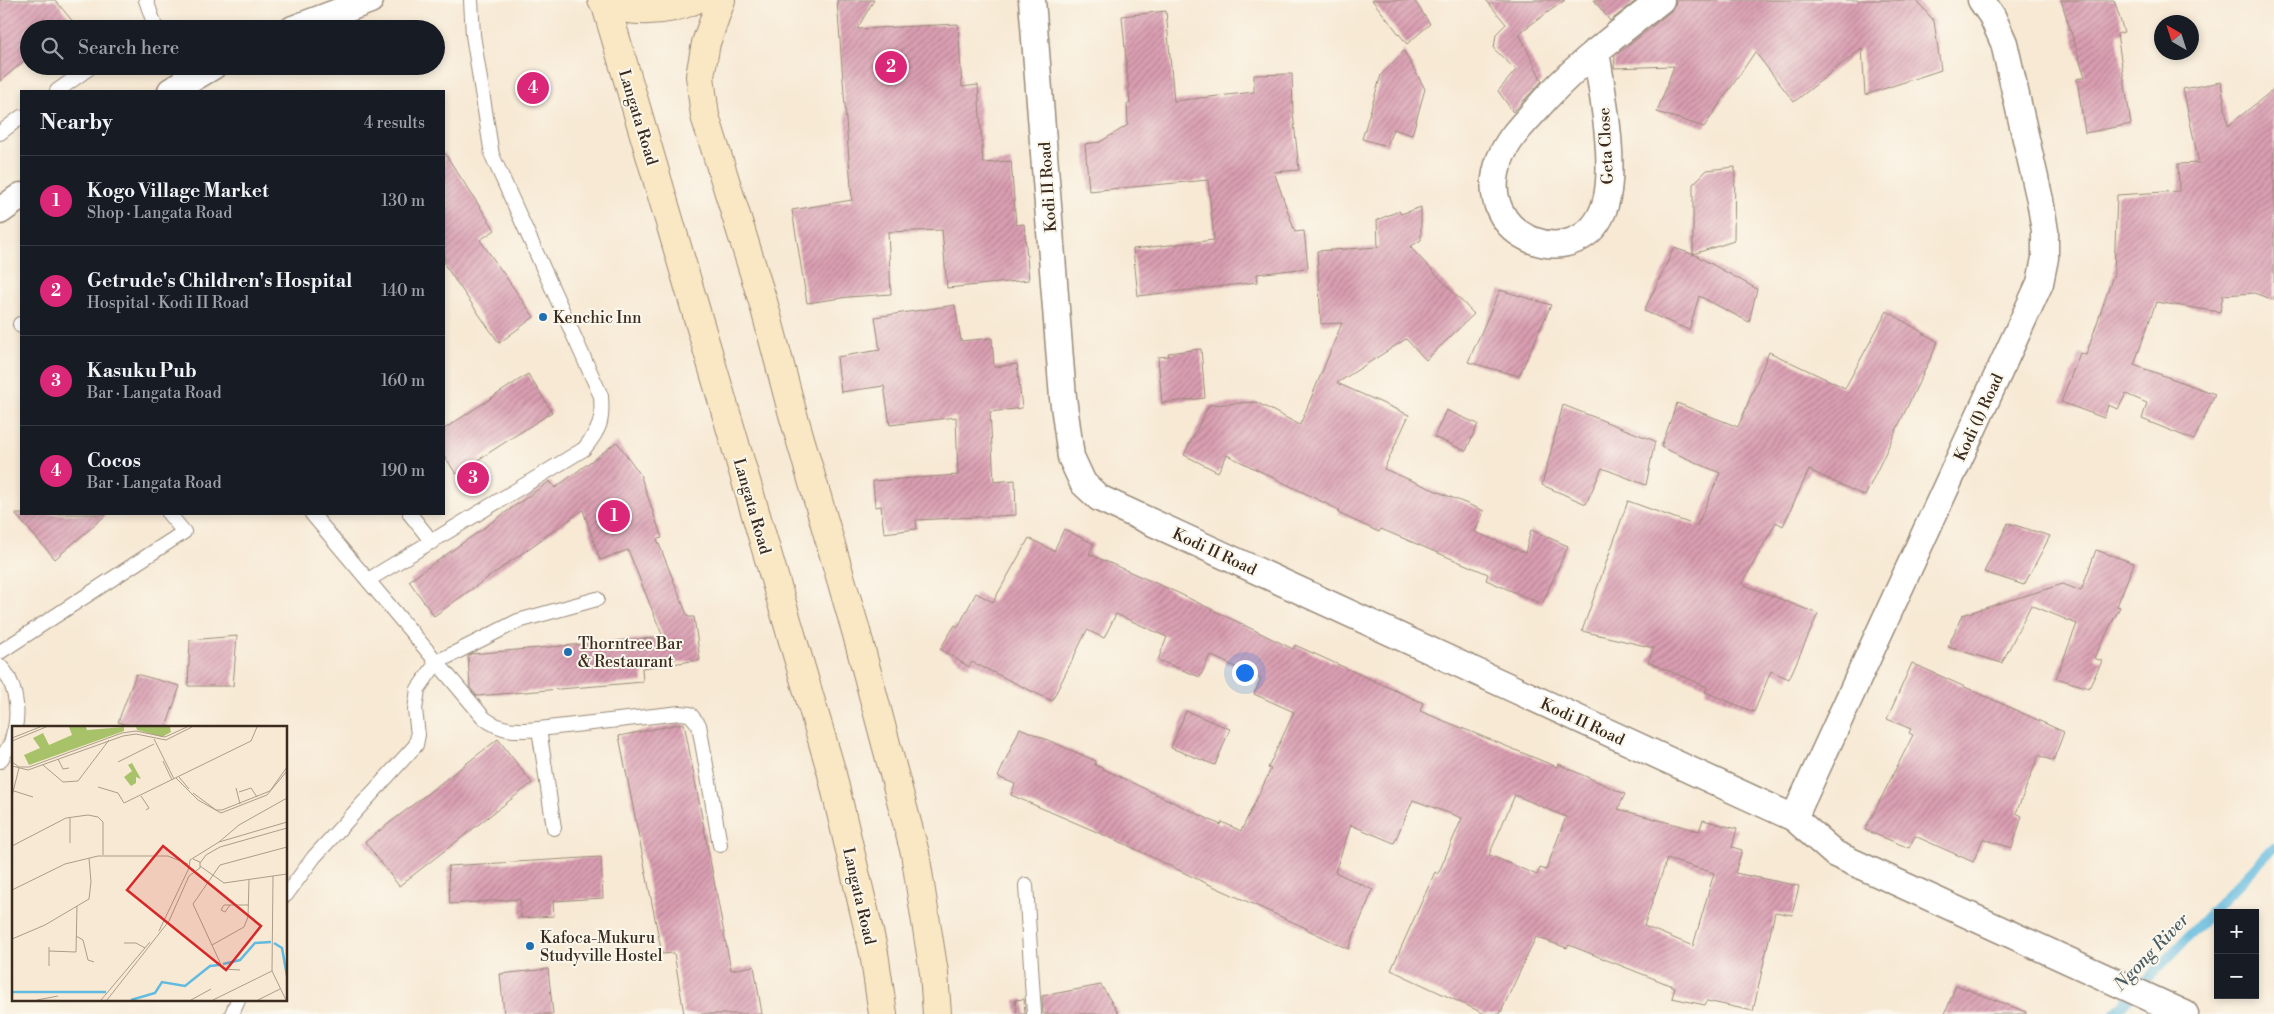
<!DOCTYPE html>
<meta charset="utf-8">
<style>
:root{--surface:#171b24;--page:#242831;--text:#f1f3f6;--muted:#9ea1a6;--line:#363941;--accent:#db2777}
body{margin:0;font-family:"Libre Bodoni",serif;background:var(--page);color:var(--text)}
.controls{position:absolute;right:15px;bottom:15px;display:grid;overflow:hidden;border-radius:0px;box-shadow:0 2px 8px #0003}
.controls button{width:45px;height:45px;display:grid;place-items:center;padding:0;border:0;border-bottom:1px solid var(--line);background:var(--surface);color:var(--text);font:25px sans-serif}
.compass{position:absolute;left:2154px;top:15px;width:45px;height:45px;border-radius:50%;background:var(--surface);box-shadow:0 2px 8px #0003;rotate:321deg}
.you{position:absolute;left:1244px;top:672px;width:18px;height:18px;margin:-12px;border:4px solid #fff;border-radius:50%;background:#1a73e8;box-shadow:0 0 0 8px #1a73e833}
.badge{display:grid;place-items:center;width:32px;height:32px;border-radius:50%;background:var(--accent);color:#fff;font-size:16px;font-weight:700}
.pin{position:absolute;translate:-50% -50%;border:2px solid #fff;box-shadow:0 1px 5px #0006}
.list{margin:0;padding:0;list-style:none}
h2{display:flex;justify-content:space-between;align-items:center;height:65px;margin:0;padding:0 20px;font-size:21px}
h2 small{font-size:16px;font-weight:400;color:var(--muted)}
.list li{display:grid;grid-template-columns:32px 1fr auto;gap:15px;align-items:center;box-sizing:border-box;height:90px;padding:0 20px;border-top:1px solid var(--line)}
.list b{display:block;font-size:19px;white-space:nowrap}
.list p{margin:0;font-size:16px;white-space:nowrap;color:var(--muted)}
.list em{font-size:16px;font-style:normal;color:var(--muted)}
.icon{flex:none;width:28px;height:28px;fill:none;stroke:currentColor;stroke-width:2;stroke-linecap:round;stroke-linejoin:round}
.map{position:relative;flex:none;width:2274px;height:1014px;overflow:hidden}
.search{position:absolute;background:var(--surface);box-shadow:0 2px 8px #0003;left:20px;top:20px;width:425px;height:55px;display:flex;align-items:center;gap:12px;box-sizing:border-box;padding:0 18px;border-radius:28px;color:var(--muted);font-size:19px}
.panel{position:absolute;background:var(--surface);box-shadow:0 2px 8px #0003;left:20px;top:90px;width:425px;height:425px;border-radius:0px}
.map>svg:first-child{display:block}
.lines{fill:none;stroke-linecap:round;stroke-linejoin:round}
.stream{stroke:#61badf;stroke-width:10}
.building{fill:url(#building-hatch);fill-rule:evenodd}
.service-casing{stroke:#998a79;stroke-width:16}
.minor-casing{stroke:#998a79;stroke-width:29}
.secondary-casing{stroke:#998a79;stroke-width:30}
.service{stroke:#fff;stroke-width:14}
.minor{stroke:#fff;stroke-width:26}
.secondary{stroke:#fae7c3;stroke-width:28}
.poi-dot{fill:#1f6fb2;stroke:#fbf7ec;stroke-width:2}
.labels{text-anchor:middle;stroke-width:4;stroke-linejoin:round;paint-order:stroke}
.street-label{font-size:16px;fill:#3b2a1e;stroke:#fbf7ec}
.poi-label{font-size:16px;fill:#3b2a1e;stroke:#fbf7ec;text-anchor:start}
.water-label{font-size:18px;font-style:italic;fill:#485c62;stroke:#fbf7ec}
.inset-river{fill:none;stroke:#61badf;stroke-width:2.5}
.inset-road{fill:none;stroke:#ac9d8b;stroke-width:1}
.view{fill:#d62828;fill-opacity:0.15;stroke:#d62828;stroke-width:2.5}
.inset-edge{fill:none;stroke:#3b2a1e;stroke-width:2.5}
</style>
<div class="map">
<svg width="2274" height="1014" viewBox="0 0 2274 1014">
<defs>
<pattern id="building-hatch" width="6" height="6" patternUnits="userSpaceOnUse" patternTransform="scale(1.25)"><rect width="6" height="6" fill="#da9eb2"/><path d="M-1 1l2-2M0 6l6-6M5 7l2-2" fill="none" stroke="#b28190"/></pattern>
</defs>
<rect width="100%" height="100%" fill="#fbf7ec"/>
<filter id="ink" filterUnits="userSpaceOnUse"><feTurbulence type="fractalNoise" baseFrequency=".02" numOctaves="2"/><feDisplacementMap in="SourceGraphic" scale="10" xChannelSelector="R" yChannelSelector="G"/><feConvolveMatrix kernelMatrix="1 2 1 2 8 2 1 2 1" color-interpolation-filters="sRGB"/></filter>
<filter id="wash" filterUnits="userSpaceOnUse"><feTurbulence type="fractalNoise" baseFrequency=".0096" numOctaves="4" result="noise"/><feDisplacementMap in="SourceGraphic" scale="20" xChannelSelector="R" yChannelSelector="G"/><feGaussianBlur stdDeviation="1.12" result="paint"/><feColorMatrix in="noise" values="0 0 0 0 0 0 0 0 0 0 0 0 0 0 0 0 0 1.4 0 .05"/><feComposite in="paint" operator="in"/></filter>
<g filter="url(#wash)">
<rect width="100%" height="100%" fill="#f7e9d4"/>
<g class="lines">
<polyline class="stream" points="2114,1014 2274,847"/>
</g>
<g id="blocks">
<g class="building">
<polygon points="0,0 55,0 79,29 29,29 29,57 0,81"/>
<polygon points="837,0 874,0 857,29 958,24 962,87 978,85 983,163 1011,161 1016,225 1024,224 1029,280 947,288 942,230 888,232 891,294 848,297 807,303 792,210 852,200"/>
<polygon points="1372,0 1414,0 1430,24 1407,44"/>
<polygon points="1486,0 1565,0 1519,33 1542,81 1513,112 1498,91 1516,70 1494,49 1496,34 1506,24"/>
<polygon points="1594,0 1637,0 1610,21"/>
<polygon points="1676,0 1916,0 1934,21 1941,70 1865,95 1862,48 1794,102 1755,52 1704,127 1657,112 1674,66 1614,68 1615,56 1670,12 1675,6"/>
<polygon points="2061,0 2114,0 2124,32 2117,34 2131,124 2085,133 2077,79 2085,77"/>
<polygon points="1166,11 1174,101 1254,92 1254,75 1292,74 1293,113 1299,170 1274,172 1295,232 1304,231 1308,268 1257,274 1258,282 1138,296 1133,249 1214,240 1208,180 1089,191 1085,144 1100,142 1128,125 1127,104 1130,104 1122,16"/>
<polygon points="1404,51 1425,89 1412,135 1393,129 1387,146 1362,139 1381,75"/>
<polygon points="2221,82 2228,126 2274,89 2274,300 2254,293 2223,295 2220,312 2156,302 2134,365 2215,394 2194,440 2142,419 2147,403 2126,394 2118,409 2108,405 2104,418 2061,402 2080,353 2086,355 2114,273 2117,195 2179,191 2178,164 2199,163 2183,89"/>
<polygon points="444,152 495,230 480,240 534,317 499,343 444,264"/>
<polygon points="1735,167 1734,241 1693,254 1693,184 1707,170"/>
<polygon points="1421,207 1421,240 1410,247 1474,314 1426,360 1406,339 1337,383 1409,415 1384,469 1484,511 1475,532 1525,553 1531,530 1568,546 1542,604 1486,580 1488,574 1381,529 1379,532 1338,513 1339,510 1227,455 1218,472 1184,455 1209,405 1256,402 1300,425 1342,323 1321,324 1317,251 1378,247 1377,220 1399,211 1401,214"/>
<polygon points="1674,248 1695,255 1757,289 1749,322 1699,296 1689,330 1644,311"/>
<polygon points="1500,290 1551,305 1519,376 1468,362"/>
<polygon points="955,305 961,341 992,338 994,367 1017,364 1022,408 990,412 994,482 1015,480 1016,515 916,520 917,529 884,533 881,506 875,507 873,481 958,475 956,417 890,425 884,386 841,392 837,357 880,350 875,317"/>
<polygon points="1887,311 1938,342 1865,496 1809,470 1783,526 1776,522 1742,584 1818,614 1789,679 1771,671 1754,712 1705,692 1707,687 1648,662 1654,648 1582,631 1628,501 1697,526 1720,473 1661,447 1677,403 1738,427 1769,352 1845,388"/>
<polygon points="1201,349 1205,398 1162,403 1158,357 1169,356 1168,353"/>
<polygon points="528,374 552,412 456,474 444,455 444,429"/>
<polygon points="1563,405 1655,441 1646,485 1602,468 1586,504 1542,485"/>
<polygon points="1446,410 1478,424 1466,451 1434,437"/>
<polygon points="617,442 640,474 662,538 657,539 688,617 694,617 700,660 642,668 643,682 477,696 470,688 468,656 471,654 663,637 628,550 600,560 583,510 434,616 409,581 550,481 555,488"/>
<polygon points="15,514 107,514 55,559"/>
<polygon points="2008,523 2050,536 2024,585 1984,572"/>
<path d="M 1064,529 L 1094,544 L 1089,554 L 1176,592 L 1293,649 L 1295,645 L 1423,703 L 1420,711 L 1557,767 L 1558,764 L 1625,794 L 1618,809 L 1699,831 L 1703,820 L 1737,829 L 1732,847 L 1742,850 L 1735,873 L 1799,886 L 1792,915 L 1775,912 L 1753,1011 L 1707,1001 L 1705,1005 L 1672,998 L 1675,987 L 1569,945 L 1567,948 L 1536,937 L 1500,1014 L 1485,1014 L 1391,970 L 1435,872 L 1438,874 L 1462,818 L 1413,800 L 1394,843 L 1351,825 L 1335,872 L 1373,890 L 1348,949 L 1306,929 L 1306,928 L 1197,879 L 1125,844 L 1011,795 L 1015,784 L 998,777 L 1020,728 L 1096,761 L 1095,765 L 1221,825 L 1222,822 L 1241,831 L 1271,769 L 1268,768 L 1294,712 L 1254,694 L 1261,679 L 1210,655 L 1200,677 L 1158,660 L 1167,637 L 1116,614 L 1104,638 L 1087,630 L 1052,701 L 972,662 L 969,667 L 940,649 L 955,625 L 958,627 L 976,593 L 993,602 L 1029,538 L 1054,551 ZM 1515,795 L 1566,817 L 1546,870 L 1540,868 L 1537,875 L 1489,855 ZM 1667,859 L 1714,873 L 1693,946 L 1644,926 Z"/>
<polygon points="2096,550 2134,563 2117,606 2120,607 2094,658 2102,661 2089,688 2056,678 2077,624 2031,605 2002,663 1948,647 1962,615 2063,584 2081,591"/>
<polygon points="237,636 233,686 188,686 190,640"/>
<polygon points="1912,663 2064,732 2053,761 2039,755 2016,813 2022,816 2012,848 1983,839 1973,862 1915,836 1909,848 1865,830 1913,735 1909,733 1911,729 1887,719"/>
<polygon points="136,674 180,686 166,728 136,728 118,722"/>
<polygon points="1186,711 1230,729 1215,765 1171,748"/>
<polygon points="684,723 731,970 754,966 762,1014 684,1014 674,953 662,954 619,736"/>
<polygon points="498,739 532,783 399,886 365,842"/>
<polygon points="601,857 603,898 553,901 554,916 521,918 520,899 450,904 448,866"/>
<polygon points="548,969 553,1014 504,1014 500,974"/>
<polygon points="1101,985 1119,1014 1043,1014 1042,996"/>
<polygon points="1956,985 2026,1012 2026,1014 1945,1014"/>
<polygon points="1024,999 1025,1014 1017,1014 1015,1000"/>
</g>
</g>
</g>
<g filter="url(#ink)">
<use href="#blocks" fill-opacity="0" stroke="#998a79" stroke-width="1"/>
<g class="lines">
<g class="service-casing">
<g id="service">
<polyline points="146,0 156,29"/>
<polyline points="178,66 186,81"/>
<polyline points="57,91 89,68"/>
<polyline points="0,133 21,117"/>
<polyline points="20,324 21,326"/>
<path d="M 312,514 L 484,718 C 502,732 517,731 539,729 L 554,828"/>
<polyline points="410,514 432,542"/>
<path d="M 368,580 L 584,449 C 600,429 603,422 601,396 L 492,155 L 473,35 L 471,0"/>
<polyline points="0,652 184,532 169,514"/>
<path d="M 0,666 C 15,681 19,708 15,728"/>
<polyline points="539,729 680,713 690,714 699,725 720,845"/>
<polyline points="0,761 11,743 14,731"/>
<polyline points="1026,885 1034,1014"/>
<polyline points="286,895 314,857 416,745 418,735 415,710 418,689 437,662 518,621 597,599"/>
<polyline points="232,1014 238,1000"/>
</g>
</g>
<g class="minor-casing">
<g id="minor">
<polyline points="1032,0 1063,398 1071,457 1083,483 1099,498 1794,818 1835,854 2185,1014"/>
<polyline points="293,29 370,0"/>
<path d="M 1596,51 C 1602,91 1617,167 1605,205 C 1582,279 1469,240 1500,159 C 1507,141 1520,127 1533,113 C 1570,69 1616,35 1661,0"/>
<polyline points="171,91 213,66"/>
<polyline points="0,211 21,196"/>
<polyline points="1794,818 2040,283 2045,258 2045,231 2040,200 2004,43 1992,16 1981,0"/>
</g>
</g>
<g class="secondary-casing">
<g id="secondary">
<path d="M 602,0 C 628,15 668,12 694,0"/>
<polyline points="721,0 706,43 700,76 705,116 764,305 792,411 856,631 915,853 934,973 937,1014"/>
<polyline points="605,2 831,770 874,953 883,1014"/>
</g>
</g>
<use href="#service" class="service"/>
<use href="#minor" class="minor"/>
<use href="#secondary" class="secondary"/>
</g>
</g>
<g class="poi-dot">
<circle cx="543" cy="317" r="5"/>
<circle cx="568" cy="652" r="5"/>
<circle cx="530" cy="946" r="5"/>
</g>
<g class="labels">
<g class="street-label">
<text transform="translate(639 117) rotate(73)" y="6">Langata Road</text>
<text transform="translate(1605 146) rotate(-93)" y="6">Geta Close</text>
<text transform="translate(1047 187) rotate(-94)" y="6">Kodi II Road</text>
<text transform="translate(1978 417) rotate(-65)" y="6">Kodi (I) Road</text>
<text transform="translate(753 506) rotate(74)" y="6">Langata Road</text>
<text transform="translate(1215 551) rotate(25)" y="6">Kodi II Road</text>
<text transform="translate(1583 721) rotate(25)" y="6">Kodi II Road</text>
<text transform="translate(860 896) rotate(77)" y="6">Langata Road</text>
</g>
<g class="poi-label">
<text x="553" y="323">Kenchic Inn</text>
<text x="578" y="649">Thorntree Bar<tspan x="578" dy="18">&amp; Restaurant</tspan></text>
<text x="540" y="943">Kafoca-Mukuru<tspan x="540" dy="18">Studyville Hostel</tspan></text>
</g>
<g class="water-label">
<text transform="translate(2151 952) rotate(-46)" y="6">Ngong River</text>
</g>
</g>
<g transform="translate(12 726)">
<rect width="275" height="275" fill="#f7e9d4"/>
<path d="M 57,1 L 74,1 L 75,4 L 112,1 L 112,5 L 17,39 L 12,29 L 28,22 L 21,12 L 31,7 L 37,19 L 60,9 ZM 124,1 L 158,1 L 159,6 L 150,11 L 125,4 ZM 120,37 L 129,53 L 124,51 L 124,57 L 119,60 L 112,51 L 120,45 L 116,39 Z" fill="#a7c269"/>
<path class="inset-river" d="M 262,217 L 270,222 L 275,250M 211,238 L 228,234 L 243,217 L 259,216M 0,266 L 94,266M 119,274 L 143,267 L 150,256 L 173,260 L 198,240 L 207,239"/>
<path class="inset-road" d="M 0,12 L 28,1M 142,13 L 162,53M 0,15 L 34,1M 46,33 L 51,43 L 57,42M 151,35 L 160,54M 0,36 L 7,41 L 17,41 L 110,7 L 124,5 L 153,11 L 175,1M 106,36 L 142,18M 31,39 L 51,56 L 66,55 L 97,14M 0,40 L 16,44 L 111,10 L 124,8 L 154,14 L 180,1M 167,51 L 177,63M 164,52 L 186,74 L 209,87 L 255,69 L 275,45M 86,61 L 106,67 L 112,77 L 239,15 L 245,1M 224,62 L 228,78M 2,65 L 21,71M 227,66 L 239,62 L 245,71M 181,67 L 204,84 L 210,84 L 258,65 L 275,41M 0,70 L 7,42M 129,70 L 137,82 L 134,84M 207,116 L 227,99 L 275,72M 58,117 L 58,91M 0,120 L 54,92 L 76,89 L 86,91 L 91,96 L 91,129M 188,137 L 194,129 L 208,121 L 275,102M 188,140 L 212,157 L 275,148M 177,142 L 178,134 L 207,116 L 275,96M 261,150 L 260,245 L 274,274M 0,164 L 53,138 L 86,130 L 156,130 L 176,138M 218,179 L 213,186 L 209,184 L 212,179 L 237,179M 147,205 L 177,142M 64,210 L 71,214 L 76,234 L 82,236M 0,213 L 33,199 L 77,173 L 79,156 L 77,132M 112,217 L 124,217 L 133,222M 200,219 L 232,201 L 236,191 L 237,154M 37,225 L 64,226 L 65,180M 37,240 L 37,221M 228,244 L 211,243 L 181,178 L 208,139 L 275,121M 25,274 L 46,270M 89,274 L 138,216M 95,274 L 157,195 L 177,150 L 188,142 L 188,136 L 181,133M 179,274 L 199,263M 201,274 L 260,245M 246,274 L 268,263"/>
<path class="view" d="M 151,120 L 249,200 L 214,244 L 115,164 Z"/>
<rect width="275" height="275" class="inset-edge"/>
</g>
</svg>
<div class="controls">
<button>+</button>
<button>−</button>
</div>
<svg class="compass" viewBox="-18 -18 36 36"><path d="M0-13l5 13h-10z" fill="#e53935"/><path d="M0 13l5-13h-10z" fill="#9ea1a6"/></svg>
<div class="you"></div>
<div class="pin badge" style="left:614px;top:516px">1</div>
<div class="pin badge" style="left:891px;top:67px">2</div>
<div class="pin badge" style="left:473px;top:478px">3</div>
<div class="pin badge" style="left:533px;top:88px">4</div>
<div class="search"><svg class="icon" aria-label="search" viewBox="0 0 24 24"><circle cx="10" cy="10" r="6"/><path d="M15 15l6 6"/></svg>Search here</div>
<section class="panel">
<h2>Nearby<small>4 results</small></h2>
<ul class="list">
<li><span class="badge">1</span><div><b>Kogo Village Market</b><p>Shop · Langata Road</p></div><em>130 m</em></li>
<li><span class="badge">2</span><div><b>Getrude's Children's Hospital</b><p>Hospital · Kodi II Road</p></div><em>140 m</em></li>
<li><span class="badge">3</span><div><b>Kasuku Pub</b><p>Bar · Langata Road</p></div><em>160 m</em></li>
<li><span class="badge">4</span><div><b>Cocos</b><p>Bar · Langata Road</p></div><em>190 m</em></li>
</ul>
</section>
</div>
